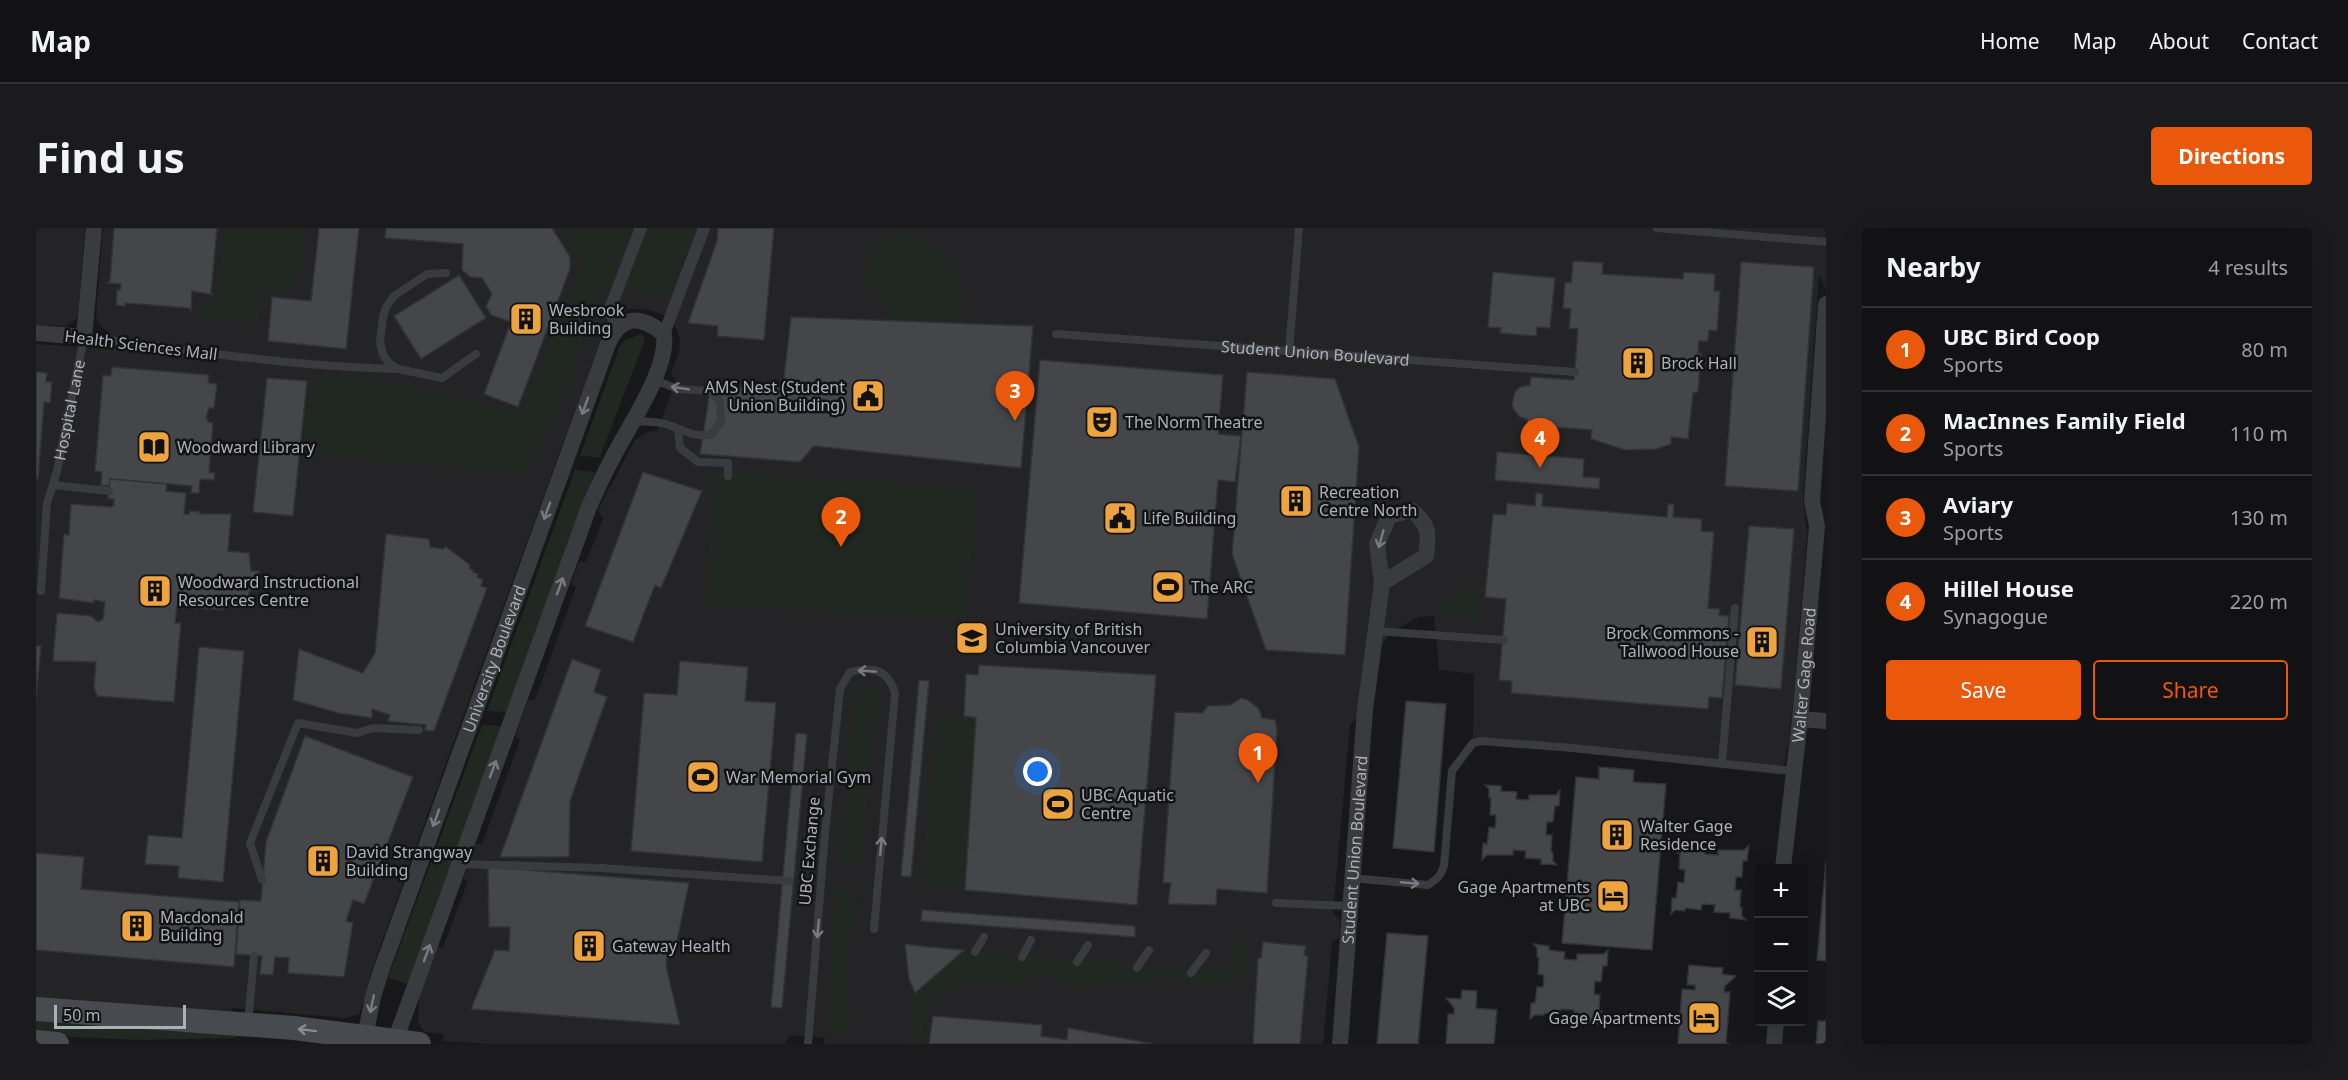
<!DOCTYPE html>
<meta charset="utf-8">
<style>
:root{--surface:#121214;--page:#1b1b1d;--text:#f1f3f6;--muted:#9c9ea0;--line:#313234;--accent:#ea580c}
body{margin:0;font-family:"Noto Sans",sans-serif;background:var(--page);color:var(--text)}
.controls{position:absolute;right:18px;bottom:18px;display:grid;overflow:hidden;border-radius:6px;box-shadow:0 6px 24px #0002}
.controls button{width:54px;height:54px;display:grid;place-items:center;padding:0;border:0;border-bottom:2px solid var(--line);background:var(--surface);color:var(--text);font:30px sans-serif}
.scale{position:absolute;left:18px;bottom:15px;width:132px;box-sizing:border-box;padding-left:6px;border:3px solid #abb1b9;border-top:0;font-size:16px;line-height:21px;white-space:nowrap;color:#abb1b9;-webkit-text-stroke:4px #131315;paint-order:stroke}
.you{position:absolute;left:1002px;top:544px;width:21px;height:21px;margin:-15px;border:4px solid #fff;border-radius:50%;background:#1a73e8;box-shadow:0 0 0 9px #1a73e833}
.badge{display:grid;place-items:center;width:39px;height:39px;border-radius:50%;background:var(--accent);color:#fff;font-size:20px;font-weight:700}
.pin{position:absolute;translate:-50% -50px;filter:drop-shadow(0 2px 3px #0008)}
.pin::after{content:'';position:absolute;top:32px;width:21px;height:18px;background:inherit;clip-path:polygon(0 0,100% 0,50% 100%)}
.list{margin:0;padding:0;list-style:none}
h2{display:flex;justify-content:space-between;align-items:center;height:78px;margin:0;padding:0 24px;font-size:26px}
h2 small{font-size:20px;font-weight:400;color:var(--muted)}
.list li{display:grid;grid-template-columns:39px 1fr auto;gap:18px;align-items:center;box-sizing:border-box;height:84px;padding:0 24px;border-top:2px solid var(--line)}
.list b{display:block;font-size:22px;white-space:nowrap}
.list p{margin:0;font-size:20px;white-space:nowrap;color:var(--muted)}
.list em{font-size:20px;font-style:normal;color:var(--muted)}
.actions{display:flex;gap:12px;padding:18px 24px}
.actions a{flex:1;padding:14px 0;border:2px solid var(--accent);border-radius:6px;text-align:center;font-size:21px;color:var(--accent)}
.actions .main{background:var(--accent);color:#fff}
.icon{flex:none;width:33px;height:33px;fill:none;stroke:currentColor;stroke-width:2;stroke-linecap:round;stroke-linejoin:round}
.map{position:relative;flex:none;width:1790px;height:816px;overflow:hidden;border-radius:6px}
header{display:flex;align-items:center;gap:36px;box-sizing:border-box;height:84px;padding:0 30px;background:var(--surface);border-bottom:2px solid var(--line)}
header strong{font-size:28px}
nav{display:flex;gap:33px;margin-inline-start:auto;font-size:21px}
.intro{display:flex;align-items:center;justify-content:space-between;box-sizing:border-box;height:144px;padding:0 36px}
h1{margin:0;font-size:42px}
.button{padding:15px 27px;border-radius:6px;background:var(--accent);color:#fff;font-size:21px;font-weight:700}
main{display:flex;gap:36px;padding:0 36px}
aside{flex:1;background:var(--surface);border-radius:6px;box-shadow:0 6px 24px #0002}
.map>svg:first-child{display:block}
.built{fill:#242427}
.green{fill:#202821}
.building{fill:#45464a;stroke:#323336;stroke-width:1.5}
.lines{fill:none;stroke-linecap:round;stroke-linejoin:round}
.service{stroke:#393b3f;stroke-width:8}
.pedestrian{stroke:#393b3f;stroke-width:12}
.minor{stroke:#393b3f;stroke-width:16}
.secondary{stroke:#474a4f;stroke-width:24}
.oneway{stroke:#787c82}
.oneway2{stroke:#888d94}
.labels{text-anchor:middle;stroke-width:5;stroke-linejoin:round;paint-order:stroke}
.poi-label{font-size:16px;fill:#abb1b9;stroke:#131315;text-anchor:start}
.street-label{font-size:16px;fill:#abb1b9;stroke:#131315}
</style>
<header>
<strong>Map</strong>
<nav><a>Home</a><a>Map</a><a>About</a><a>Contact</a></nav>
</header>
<div class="intro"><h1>Find us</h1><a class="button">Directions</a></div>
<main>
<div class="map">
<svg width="1790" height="816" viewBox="0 0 1790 816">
<rect width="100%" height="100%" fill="#18181a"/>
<g class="built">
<polygon points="0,0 49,0 42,85 39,92 30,98 0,97"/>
<polygon points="67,0 1790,0 1790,62 1783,46 1767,270 1771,306 1758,466 1752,517 1746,547 1445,514 1437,515 1438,446 1403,442 1398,388 1383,389 1357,403 1345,417 1321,491 1314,496 1297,685 1304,692 1303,709 1296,715 1287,816 788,816 789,810 755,807 748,816 452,816 407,813 407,806 389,804 382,795 383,766 401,719 407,720 432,653 427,650 433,635 440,616 446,616 484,512 479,508 492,472 499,472 540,359 535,356 543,334 550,334 567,291 562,282 599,212 612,204 621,203 640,152 635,145 643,124 644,111 639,98 629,88 619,84 609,81 593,81 576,88 570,98 427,488 334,747 334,757 323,786 310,790 196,780 195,786 0,771 0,116 71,121 73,103 65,99 60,88"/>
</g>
<g class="green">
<polygon points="189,0 270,0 259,60 226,65 222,95 162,92 164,75 180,75"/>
<polygon points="524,0 656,0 656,8 635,61 633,74 570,54 513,204 505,206 490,247 266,226 275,148 339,152 486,184 545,35"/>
<path d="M 867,6 C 907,16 928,36 929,78 L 914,95 L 852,92 L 844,63 L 829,61 C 829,44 831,13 852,7 C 856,5 862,6 867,6 Z"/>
<polygon points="606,106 609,111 564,229 544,228 584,118 589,112"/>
<polygon points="539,242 559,244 471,484 451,483"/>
<polygon points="678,244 941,260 929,393 670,377"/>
<polygon points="1431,359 1446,360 1442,391 1396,387"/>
<polygon points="830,455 840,464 826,635 803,633 818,464 824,457"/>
<polygon points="900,487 940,490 929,662 885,659"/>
<polygon points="446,497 466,498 372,756 352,750"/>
<polygon points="800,660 823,662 819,703 811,712 807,762 814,770 813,808 791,808"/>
<polygon points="1202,712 1215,713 1203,753 1168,759 1140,751 1044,761 1005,746 977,760 931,752 916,765 906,763 888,788 885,816 872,816 879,765 928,722 1191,744"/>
<polygon points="0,790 201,805 201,810 101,812 0,807"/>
</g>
<g class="building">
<polygon points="78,0 181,0 175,65 178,67 156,63 155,83 153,80 89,75 89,78 80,77 81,62 84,62 85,56 71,55 74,53"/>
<polygon points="283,0 323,0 310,121 232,113 236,69 275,73"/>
<polygon points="350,0 516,0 534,29 534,41 482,179 448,166 475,94 455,87 450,78 456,66 446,50 434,49 426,42 427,16 349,10"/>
<polygon points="682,0 738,0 728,112 681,108 682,98 652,95 681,13"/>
<polygon points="1537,33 1567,35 1566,46 1647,51 1648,44 1679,46 1678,63 1684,63 1681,103 1673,102 1672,113 1663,113 1662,125 1665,125 1662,164 1657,165 1652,211 1635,209 1635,216 1620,221 1589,222 1555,211 1556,202 1491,197 1491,191 1484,189 1478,182 1476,176 1479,164 1484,159 1494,157 1495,149 1538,152 1542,101 1533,100 1535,81 1527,80 1529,54 1535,55"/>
<polygon points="1705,34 1778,39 1762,263 1689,258"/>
<polygon points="1457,44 1519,50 1514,100 1501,99 1500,108 1464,105 1465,100 1452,99"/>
<polygon points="423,47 450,90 385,131 358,88"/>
<polygon points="755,89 997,98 985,240 778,218 764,234 664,226 674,163 714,158 747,159"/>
<polygon points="1004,132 1187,147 1182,206 1205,208 1199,254 1182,252 1171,391 983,375"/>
<polygon points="76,139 173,147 172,155 181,156 178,180 173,180 170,191 172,191 172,194 177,195 173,244 179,245 178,252 164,251 163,265 155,265 156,258 74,251 73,258 65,257 66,244 59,243 67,147 75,148"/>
<polygon points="0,144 11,145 10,154 16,154 14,175 8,174 2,251 0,250"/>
<polygon points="1211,144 1299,151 1323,219 1309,427 1230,422 1196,326"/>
<polygon points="231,150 271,153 257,288 217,284"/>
<polygon points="1461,224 1548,231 1547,249 1564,250 1563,261 1459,252"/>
<polygon points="607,244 666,263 625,360 619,357 597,414 549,398"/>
<polygon points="74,251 131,256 130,263 150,265 148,286 153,286 154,283 164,284 164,286 195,286 192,323 213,325 215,343 223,343 221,363 214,362 209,379 188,378 187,382 141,378 139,395 145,395 138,474 61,468 58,459 60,434 17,433 21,385 55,388 62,394 67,391 69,374 58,372 58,375 23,370 28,306 33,307 35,276 75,279 78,277 78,271 72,271"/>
<polygon points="1500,265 1507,266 1506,278 1631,289 1632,276 1638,276 1637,289 1666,291 1665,303 1678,304 1672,380 1684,381 1683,387 1693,388 1686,470 1673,469 1672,481 1475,465 1476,453 1463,452 1470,371 1449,369 1457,286 1470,287 1471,275 1499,278"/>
<polygon points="1713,298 1758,301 1745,461 1699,457"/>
<polygon points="350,306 393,311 394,319 408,321 409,318 434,337 433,340 437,342 437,344 442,346 441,349 447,352 445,358 451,360 398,503 389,502 390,497 352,493 354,487 336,481 336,490 302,485 257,472 263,421 327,445 339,425"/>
<polygon points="0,418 5,418 0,471"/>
<polygon points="163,419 208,423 187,654 142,650 143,638 109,636 112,607 146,610"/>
<polygon points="536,431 565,442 558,464 571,469 534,573 533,629 464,629"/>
<polygon points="644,433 712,439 709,473 740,475 726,634 595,623 608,465 641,467"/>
<polygon points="943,437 1120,447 1101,677 929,662 940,490 928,488 930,446 942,447"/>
<polygon points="883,452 893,453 875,649 865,648"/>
<polygon points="1205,470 1212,472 1223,481 1226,490 1239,492 1241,501 1231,665 1181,661 1180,677 1132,676 1135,655 1127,655 1139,484 1166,485 1172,478 1194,477"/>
<polygon points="1370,473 1410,476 1398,624 1357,620"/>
<polygon points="760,505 771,506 746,780 735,779"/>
<polygon points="269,508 377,549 328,676 317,672 310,693 317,695 308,749 252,745 253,730 239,729 237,747 224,746 226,728 200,726 204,672 225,673 230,614"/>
<polygon points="1563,539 1598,542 1597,554 1630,556 1616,722 1526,715 1540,549 1563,551"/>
<polygon points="1449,557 1465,558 1465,563 1481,564 1480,571 1493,572 1493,567 1520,567 1524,562 1523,578 1519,578 1517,594 1511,594 1510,607 1516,607 1515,624 1517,624 1517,633 1521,637 1505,636 1505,631 1489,630 1490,623 1477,622 1477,627 1451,627 1446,632 1447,615 1451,616 1453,599 1459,600 1460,587 1454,587 1455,570 1453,570 1453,561"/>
<polygon points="1638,612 1654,613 1654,618 1670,619 1669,626 1682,627 1682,622 1708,622 1713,617 1711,633 1707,633 1706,649 1700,649 1699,662 1705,662 1704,679 1706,679 1706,688 1710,692 1694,690 1694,685 1678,684 1679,677 1666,676 1665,682 1649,680 1649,683 1639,682 1635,686 1636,670 1640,670 1642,654 1648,655 1649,642 1643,641 1644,625 1641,625 1642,616"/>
<polygon points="0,625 48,629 45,661 203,674 198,739 0,722"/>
<polygon points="1790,633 1790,733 1781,732"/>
<polygon points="452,639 653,655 641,713 633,715 630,738 644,797 435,781 459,722 473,723 474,699 453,699"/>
<polygon points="886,682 1099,698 1099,709 885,693"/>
<polygon points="1351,705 1392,708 1382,816 1341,816"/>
<polygon points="1227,714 1270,718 1268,727 1272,728 1264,816 1217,816 1222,730 1225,730"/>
<polygon points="869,716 892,719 928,722 879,765 873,751"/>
<polygon points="1497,716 1513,718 1513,722 1529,724 1528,731 1541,732 1541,726 1568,726 1572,722 1571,738 1567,738 1565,754 1559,753 1558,766 1564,767 1563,783 1566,783 1565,792 1569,797 1553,795 1553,790 1537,789 1538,782 1525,781 1525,787 1508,785 1508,787 1499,787 1494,791 1495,775 1499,775 1501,759 1507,759 1508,747 1502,746 1503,730 1501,729 1501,720"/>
<polygon points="1653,737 1687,740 1686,746 1700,748 1689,758 1688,764 1694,764 1690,815 1694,816 1642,816 1646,761 1659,762 1659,757 1651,757"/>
<polygon points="1426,762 1441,763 1440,780 1461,782 1458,816 1410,816 1412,786 1418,786 1418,780 1410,770 1425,771"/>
<polygon points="897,788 1006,797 1005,808 1031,812 1032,800 1118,816 893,816"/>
<polygon points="1782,793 1790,793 1790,816 1780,816"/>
</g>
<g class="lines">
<g class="service">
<polyline points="1621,0 1790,14"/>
<polyline points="410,45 391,46 358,68 350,79 347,89 344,114 347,127 354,136 362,141 406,150 440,126"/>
<path id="s1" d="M 1020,106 L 1539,144"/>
<polyline points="1253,123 1263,0"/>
<path d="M 596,194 C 608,193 618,193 629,196 C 649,201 652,209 675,207 L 685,193 L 684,174 L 674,163 L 642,161 L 618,152"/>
<polyline points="642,201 644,220 662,234 692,235 692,248"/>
<polyline points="17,257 73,263"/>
<path id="s2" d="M 5,363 L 11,275 L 21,243 L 48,109 C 153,122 257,139 362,141"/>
<polyline points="1340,403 1467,412"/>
<polyline points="1686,535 1699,380"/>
<polyline points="424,636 565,640 753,653"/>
<path d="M 1316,650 L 1392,657 C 1401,651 1405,648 1408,637 L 1416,543 L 1437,515 L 1445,513 L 1537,520 L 1757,543"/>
<polyline points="226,652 214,615 262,495 321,505 337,500 383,502"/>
<polyline points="1240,675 1313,678"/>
<polyline points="939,724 948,709"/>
<polyline points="986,729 995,712"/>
<polyline points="1041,734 1052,717"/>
<polyline points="1101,740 1113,722"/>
<polyline points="1155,745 1170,725"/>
<polyline points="212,796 218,728"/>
<path d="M 772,816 L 789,605 L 804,461 L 814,444 C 836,438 852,441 859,465 L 838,701"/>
</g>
<g class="pedestrian">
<polyline points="582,98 573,83 605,0"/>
<polyline points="628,106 668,0"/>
</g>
<g class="minor">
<polyline points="0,105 48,109 58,0"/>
<polyline points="1764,491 1790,493"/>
<path id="s3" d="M 1747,640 L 1764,491 L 1781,298 L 1776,273 L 1790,76"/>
<path id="s4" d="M 329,809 L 337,769 L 345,743 L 572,116 C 586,86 605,87 628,106 C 633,142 591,200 575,233 C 567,248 560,263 553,279 L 359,813"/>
<path id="s5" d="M 1304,816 L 1329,482 L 1346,355 L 1341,316 L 1353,288 L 1375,282 C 1394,297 1393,306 1390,328 L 1346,355"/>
<polyline points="1738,816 1740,794"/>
</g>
<g class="secondary">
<polyline points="0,781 258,800 383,816"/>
<polyline points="0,814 21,816"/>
</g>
</g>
<defs><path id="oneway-shaft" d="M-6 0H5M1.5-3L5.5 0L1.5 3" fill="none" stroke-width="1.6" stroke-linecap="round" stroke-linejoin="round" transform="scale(1.5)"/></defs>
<g class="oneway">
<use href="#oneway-shaft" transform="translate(644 160) rotate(-171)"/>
<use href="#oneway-shaft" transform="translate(549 178) rotate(110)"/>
<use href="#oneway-shaft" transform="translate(511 283) rotate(110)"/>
<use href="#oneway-shaft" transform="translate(1345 311) rotate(106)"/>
<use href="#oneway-shaft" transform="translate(524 358) rotate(-70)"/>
<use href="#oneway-shaft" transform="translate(831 443) rotate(-176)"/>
<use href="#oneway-shaft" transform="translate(457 541) rotate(-70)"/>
<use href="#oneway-shaft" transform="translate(400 590) rotate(110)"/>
<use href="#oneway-shaft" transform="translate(845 618) rotate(-85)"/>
<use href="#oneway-shaft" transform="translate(1374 655) rotate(5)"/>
<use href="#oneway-shaft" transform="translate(782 701) rotate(95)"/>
<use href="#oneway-shaft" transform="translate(391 725) rotate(-70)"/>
<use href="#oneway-shaft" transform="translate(336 776) rotate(102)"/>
</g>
<use class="oneway2" href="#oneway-shaft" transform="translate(271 802) rotate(-173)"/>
<defs>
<g id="building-square" transform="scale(1.725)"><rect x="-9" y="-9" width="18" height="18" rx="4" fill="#eda33e" stroke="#131315"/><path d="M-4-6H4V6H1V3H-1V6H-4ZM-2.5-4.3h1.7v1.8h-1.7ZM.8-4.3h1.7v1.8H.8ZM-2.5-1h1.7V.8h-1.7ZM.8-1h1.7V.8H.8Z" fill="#111"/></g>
<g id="civic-square" transform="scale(1.725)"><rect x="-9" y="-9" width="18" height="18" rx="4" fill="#eda33e" stroke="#131315"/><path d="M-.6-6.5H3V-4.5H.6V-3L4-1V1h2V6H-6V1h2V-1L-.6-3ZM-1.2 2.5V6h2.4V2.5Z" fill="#111"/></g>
<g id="theatre-square" transform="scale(1.725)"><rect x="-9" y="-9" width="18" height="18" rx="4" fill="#eda33e" stroke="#131315"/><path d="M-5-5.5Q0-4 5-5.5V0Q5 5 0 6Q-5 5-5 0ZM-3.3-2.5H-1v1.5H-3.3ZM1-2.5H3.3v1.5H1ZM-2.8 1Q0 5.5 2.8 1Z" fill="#111"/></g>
<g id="library-square" transform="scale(1.725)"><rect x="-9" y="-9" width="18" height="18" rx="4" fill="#eda33e" stroke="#131315"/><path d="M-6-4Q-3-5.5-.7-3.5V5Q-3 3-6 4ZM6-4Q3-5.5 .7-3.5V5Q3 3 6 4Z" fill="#111"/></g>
<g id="stadium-square" transform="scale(1.725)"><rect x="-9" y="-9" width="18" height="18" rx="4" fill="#eda33e" stroke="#131315"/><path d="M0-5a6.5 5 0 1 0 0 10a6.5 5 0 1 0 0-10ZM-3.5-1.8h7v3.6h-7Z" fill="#111"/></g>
<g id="university-square" transform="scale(1.725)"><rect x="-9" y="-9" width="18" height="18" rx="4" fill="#eda33e" stroke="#131315"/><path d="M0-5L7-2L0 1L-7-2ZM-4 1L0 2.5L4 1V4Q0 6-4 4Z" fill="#111"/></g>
<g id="hotel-square" transform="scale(1.725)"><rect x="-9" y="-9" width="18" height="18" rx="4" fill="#eda33e" stroke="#131315"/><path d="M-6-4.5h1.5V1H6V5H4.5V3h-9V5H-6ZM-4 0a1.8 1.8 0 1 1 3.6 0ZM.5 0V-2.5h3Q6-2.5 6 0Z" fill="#111"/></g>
</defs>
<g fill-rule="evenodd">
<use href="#building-square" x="490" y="91"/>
<use href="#building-square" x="1602" y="135"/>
<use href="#civic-square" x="832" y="168"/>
<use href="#theatre-square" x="1066" y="194"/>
<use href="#library-square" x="118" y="219"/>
<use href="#building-square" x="1260" y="273"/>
<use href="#civic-square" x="1084" y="290"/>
<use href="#stadium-square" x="1132" y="359"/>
<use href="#building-square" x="119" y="363"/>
<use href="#university-square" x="936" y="410"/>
<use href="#building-square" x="1726" y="414"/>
<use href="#stadium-square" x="667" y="549"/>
<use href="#stadium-square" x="1022" y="576"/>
<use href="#building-square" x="1581" y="607"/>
<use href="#building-square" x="287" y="633"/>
<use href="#hotel-square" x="1577" y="668"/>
<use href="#building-square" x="101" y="698"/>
<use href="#building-square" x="553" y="718"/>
<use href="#hotel-square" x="1668" y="790"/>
</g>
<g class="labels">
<g class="poi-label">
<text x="513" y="88">Wesbrook<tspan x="513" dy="18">Building</tspan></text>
<text x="1625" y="141">Brock Hall</text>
<text x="809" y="165" text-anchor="end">AMS Nest (Student<tspan x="809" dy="18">Union Building)</tspan></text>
<text x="1089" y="200">The Norm Theatre</text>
<text x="141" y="225">Woodward Library</text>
<text x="1283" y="270">Recreation<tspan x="1283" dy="18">Centre North</tspan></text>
<text x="1107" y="296">Life Building</text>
<text x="142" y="360">Woodward Instructional<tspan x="142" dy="18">Resources Centre</tspan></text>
<text x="1155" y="365">The ARC</text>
<text x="959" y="407">University of British<tspan x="959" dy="18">Columbia Vancouver</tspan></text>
<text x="1703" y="411" text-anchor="end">Brock Commons -<tspan x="1703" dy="18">Tallwood House</tspan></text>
<text x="690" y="555">War Memorial Gym</text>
<text x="1045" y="573">UBC Aquatic<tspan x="1045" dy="18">Centre</tspan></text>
<text x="1604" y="604">Walter Gage<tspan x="1604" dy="18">Residence</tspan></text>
<text x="310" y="630">David Strangway<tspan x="310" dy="18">Building</tspan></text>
<text x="1554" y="665" text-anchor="end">Gage Apartments<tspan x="1554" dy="18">at UBC</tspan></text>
<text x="124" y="695">Macdonald<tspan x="124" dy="18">Building</tspan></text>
<text x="576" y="724">Gateway Health</text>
<text x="1645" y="796" text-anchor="end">Gage Apartments</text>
</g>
<g class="street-label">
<text transform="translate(105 117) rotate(7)" y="6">Health Sciences Mall</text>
<text dy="6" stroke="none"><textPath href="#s1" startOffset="260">Student Union Boulevard</textPath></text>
<text dy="6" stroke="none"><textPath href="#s2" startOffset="184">Hospital Lane</textPath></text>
<text dy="6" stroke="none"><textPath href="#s4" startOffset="400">University Boulevard</textPath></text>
<text dy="6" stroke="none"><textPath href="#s3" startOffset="194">Walter Gage Road</textPath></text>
<text dy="6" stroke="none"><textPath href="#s5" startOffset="195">Student Union Boulevard</textPath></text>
<text transform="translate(773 623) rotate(-85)" y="6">UBC Exchange</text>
</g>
</g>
</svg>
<div class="controls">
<button>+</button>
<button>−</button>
<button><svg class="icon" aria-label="layers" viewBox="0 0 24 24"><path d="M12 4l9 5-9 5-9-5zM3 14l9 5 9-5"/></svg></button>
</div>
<div class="scale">50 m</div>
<div class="you"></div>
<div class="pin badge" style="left:1222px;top:555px">1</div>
<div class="pin badge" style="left:805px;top:319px">2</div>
<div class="pin badge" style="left:979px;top:193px">3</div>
<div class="pin badge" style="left:1504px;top:240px">4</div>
</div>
<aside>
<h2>Nearby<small>4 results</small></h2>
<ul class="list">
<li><span class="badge">1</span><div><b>UBC Bird Coop</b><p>Sports</p></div><em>80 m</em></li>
<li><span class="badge">2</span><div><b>MacInnes Family Field</b><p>Sports</p></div><em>110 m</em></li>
<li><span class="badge">3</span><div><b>Aviary</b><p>Sports</p></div><em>130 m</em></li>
<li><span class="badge">4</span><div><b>Hillel House</b><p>Synagogue</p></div><em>220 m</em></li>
</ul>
<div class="actions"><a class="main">Save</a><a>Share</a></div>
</aside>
</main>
